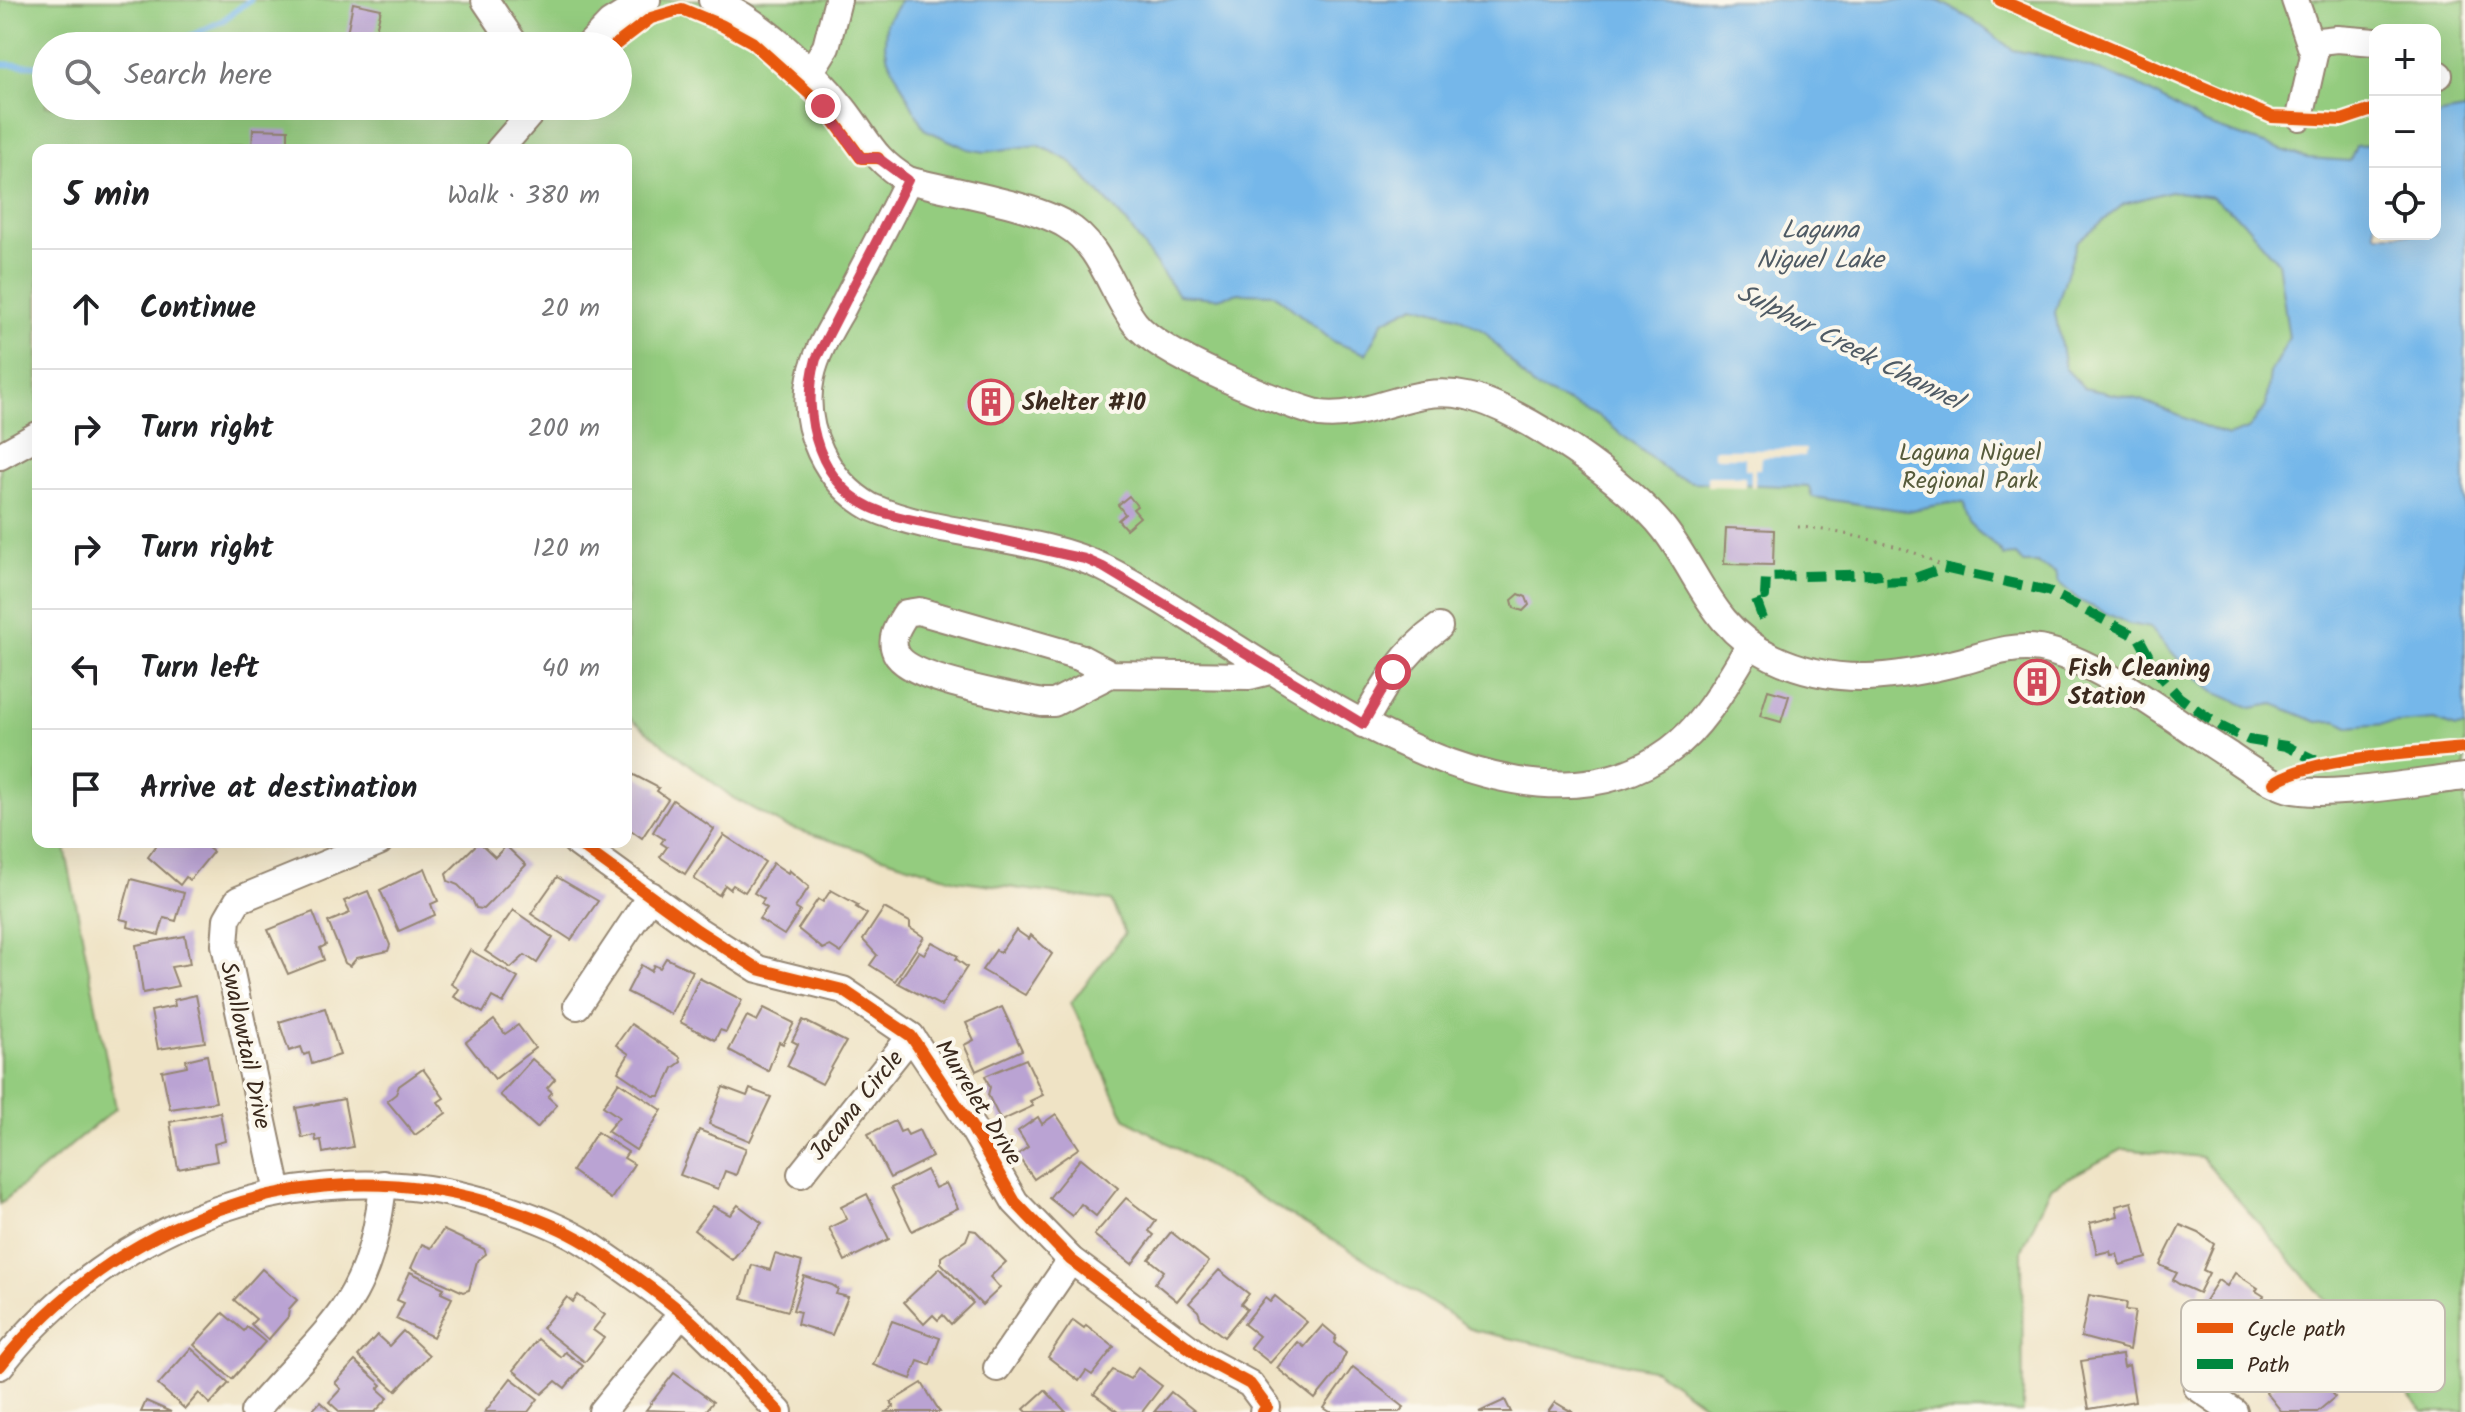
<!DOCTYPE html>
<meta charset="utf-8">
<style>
:root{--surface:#fff;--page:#f2f2f2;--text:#202124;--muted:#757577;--line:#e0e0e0}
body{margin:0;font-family:Kalam,sans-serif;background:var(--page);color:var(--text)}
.controls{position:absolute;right:24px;top:24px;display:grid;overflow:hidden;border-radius:16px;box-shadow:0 8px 32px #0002}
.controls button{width:72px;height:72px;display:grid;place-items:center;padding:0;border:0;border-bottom:2px solid var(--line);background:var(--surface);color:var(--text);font:40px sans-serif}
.stop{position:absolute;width:24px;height:24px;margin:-18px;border:6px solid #d1495b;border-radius:50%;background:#fff}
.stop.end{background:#d1495b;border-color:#fff;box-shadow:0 2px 8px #0008}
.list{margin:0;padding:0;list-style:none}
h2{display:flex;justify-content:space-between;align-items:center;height:104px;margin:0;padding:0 32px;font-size:34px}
h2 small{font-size:26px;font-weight:400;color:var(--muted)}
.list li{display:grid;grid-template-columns:52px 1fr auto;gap:24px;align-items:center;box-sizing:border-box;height:120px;padding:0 32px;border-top:2px solid var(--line)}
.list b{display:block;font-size:30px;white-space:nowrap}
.list em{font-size:26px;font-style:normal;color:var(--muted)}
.icon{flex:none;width:44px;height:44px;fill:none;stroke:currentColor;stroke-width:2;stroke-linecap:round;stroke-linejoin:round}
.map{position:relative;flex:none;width:2465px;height:1412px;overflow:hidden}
.search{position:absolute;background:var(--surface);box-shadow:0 8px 32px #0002;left:32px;top:32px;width:600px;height:88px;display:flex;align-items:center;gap:20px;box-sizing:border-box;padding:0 28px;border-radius:44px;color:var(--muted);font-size:30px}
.panel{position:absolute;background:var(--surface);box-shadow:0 8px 32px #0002;left:32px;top:144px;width:600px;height:704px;border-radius:16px}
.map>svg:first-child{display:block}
.green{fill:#94cc7f;stroke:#687b4e;stroke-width:2;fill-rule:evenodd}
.water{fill:#75b7ea;stroke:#587084;stroke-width:2;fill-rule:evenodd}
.pier{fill:#efe3c5}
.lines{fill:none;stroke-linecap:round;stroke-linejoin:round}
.stream{stroke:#75b7ea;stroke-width:6}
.building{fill:#baa3d3}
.minor-casing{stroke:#958672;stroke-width:30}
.path{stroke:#958672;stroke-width:3;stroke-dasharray:2 6;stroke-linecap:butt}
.minor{stroke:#fff;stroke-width:26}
.quiet{stroke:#00873e;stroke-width:10;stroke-dasharray:20 10;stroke-linecap:butt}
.cycleway-casing{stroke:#fbf7ec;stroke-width:17}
.cycleway{stroke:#e8590c;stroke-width:12}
.route{stroke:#d1495b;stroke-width:10}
.labels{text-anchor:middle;stroke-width:8;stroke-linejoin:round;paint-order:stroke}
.poi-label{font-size:24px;font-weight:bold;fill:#3b2a1e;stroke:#fbf7ec;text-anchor:start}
.park-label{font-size:24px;fill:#565b3b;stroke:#fbf7ec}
.street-label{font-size:24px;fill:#3b2a1e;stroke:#fbf7ec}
.water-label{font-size:26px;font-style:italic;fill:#4f5b65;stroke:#fbf7ec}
.key{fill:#fbf7ec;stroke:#c1baae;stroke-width:2}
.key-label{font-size:22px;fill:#3b2a1e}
</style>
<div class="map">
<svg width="2465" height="1412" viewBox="0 0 2465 1412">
<rect width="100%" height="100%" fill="#fbf7ec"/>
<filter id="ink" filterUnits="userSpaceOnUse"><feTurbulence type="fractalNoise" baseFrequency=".0125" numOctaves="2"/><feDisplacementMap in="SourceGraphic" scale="16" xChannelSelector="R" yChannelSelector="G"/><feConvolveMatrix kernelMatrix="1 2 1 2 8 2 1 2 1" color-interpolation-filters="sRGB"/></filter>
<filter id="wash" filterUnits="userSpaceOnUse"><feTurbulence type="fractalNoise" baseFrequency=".006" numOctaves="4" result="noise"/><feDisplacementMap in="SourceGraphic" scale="32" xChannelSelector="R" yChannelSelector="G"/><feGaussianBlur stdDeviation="1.8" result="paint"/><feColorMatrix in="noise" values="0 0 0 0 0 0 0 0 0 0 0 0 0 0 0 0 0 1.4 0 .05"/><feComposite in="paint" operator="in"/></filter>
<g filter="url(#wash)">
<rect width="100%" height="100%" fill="#efe3c5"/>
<path class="green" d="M 0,0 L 2465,0 L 2465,1412 L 2423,1412 L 2201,1157 L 2123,1149 L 2051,1187 L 2022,1250 L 2023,1412 L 1714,1412 L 1655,1370 L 1473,1330 L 1360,1256 L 1125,1118 L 1071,1003 L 1125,933 L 1111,901 L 956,880 L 785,826 L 733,798 L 626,715 L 626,150 L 38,150 L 38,842 L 64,842 L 116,1108 L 0,1204 ZM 2375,30 L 2435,30 L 2435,234 L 2375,234 ZM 46,46 L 618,46 L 618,106 L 46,106 Z"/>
<path class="water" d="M 901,0 L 1937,0 L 1972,19 L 2013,50 L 2074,62 L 2136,84 L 2203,123 L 2261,143 L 2307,158 L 2350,161 L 2356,146 L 2375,145 L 2375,234 L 2435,234 L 2435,119 L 2441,114 L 2465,110 L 2465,727 L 2455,728 L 2435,720 L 2348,727 L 2337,721 L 2317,722 L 2274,704 L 2252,708 L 2214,692 L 2189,671 L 2150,628 L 2129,624 L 2080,601 L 2059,583 L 2056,573 L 2037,563 L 2023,563 L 2016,555 L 2004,556 C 1990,533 1968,537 1964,504 L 1949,503 L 1907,511 L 1812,497 L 1809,487 L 1692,482 L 1674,476 L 1597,415 L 1532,386 L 1485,332 L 1457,316 L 1415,305 L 1383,321 L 1366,354 L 1334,342 L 1274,294 L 1240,293 L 1217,298 L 1178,295 L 1126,222 L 1070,161 L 1038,145 L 985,152 L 968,149 L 924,129 L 888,59 L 885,45 L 886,23 ZM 2170,191 L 2212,197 L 2242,220 L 2278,262 L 2289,338 L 2270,373 L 2266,406 L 2248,429 L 2228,436 L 2141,400 L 2084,388 L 2065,368 L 2055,312 L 2077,242 L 2124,204 Z"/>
<g class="pier">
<polygon points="1714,449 1806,449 1805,457 1761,457 1760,469 1755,469 1755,487 1751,487 1751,469 1745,469 1745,457 1714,457"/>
<polygon points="1707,476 1745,476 1745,487 1707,486"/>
</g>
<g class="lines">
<g class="stream">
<polyline points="170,46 222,21 250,0"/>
<polyline points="0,64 46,66"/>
</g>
</g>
<g id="blocks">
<g class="building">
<polygon points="353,3 381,9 373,43 346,38"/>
<polygon points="253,129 288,130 288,150 252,150"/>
<polygon points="979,383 1012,392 1004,420 971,411"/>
<polygon points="1129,496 1137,506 1133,509 1140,517 1126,529 1118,520 1125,514 1118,505"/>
<polygon points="1726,528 1774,530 1773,565 1724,564"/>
<polygon points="1519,594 1526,597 1529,605 1523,611 1514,608 1512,600"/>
<polygon points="2030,668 2052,680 2044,695 2022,684"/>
<polygon points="1768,690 1789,696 1781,722 1760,716"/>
<polygon points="632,774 659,788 657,791 668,799 642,838 632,831 630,834 626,832 626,783"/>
<polygon points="673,800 714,829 685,874 660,857 667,847 661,843 664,839 653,832"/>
<polygon points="724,835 765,862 745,892 733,885 730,889 725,885 719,895 694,879"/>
<polygon points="159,842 201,842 213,852 190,880 186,877 180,885 148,857"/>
<polygon points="479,842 495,857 506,846 526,865 483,909 476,908 472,899 458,885 448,881 446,874"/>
<polygon points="773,863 788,873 789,870 809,887 795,908 800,911 784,935 759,919 767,908 761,904 764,899 754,893"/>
<polygon points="425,868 438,901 431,904 435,915 399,931 380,890"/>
<polygon points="557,877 598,901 571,940 531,914"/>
<polygon points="131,879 184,893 176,921 164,918 159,935 128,927 129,921 120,919"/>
<polygon points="831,890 858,905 856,907 867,914 841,953 830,946 823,949 798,929 818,899 823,902"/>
<polygon points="368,891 390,945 388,951 357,958 350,966 345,963 328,922 350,913 344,901"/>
<polygon points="884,908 910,922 910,928 924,937 895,981 870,965 877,955 863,940"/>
<polygon points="513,910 553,938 537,963 525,955 511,968 485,951"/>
<polygon points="313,912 326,945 320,948 324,960 288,974 268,930"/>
<polygon points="1016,930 1029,939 1031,935 1052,954 1025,995 982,970 996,950 1000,953"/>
<polygon points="185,936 190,964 171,967 178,986 143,993 136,945"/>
<polygon points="932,942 958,956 956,959 967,967 941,1006 898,983 919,951 924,954"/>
<polygon points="470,950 518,978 503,1003 492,997 483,1013 454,997 459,989 451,984"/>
<polygon points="666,958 693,971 671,1014 627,992 641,965 651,971 654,965 660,968"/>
<polygon points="699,978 742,1000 726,1032 720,1030 715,1040 680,1022"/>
<polygon points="196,995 205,1042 158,1049 151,1011 175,1006 174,1000"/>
<polygon points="1002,1007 1022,1050 976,1071 964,1045 974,1040 966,1023"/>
<polygon points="325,1008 340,1055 312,1064 309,1053 304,1055 301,1047 289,1051 279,1022"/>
<polygon points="764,1008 794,1023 783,1044 779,1042 768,1071 729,1050 747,1016 757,1021"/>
<polygon points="494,1020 505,1034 518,1025 535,1048 495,1079 466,1042"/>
<polygon points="803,1020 846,1042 822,1084 787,1066 798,1044 792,1041"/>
<polygon points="631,1024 680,1057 681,1062 673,1068 660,1096 654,1096 618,1072 629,1054 616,1045"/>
<polygon points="207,1055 216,1102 170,1109 162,1071 187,1066 186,1060"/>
<polygon points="532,1059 555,1079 547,1088 552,1092 548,1097 557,1105 537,1128 500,1095"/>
<polygon points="1026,1059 1043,1095 1030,1101 1033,1106 1001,1121 988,1095 990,1087 985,1076"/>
<polygon points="423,1069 444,1098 438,1102 446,1113 415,1135 387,1101 396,1094 399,1086"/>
<polygon points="619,1082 662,1110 636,1150 607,1131 619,1117 603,1106"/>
<polygon points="723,1087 747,1096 750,1089 771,1097 750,1141 709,1124"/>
<polygon points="344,1099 353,1147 323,1153 321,1140 316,1141 315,1135 302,1138 296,1108"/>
<polygon points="220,1112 225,1141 214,1144 217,1161 178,1169 170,1122"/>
<polygon points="1056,1114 1079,1148 1034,1179 1017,1155 1028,1147 1018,1131 1038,1117 1042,1124"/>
<polygon points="895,1121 900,1132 905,1130 908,1135 919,1130 932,1157 890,1178 868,1134"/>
<polygon points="699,1130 746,1148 736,1175 725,1171 718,1189 680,1175"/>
<polygon points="597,1132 628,1152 624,1158 634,1164 611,1199 572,1171"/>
<polygon points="1081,1158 1118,1188 1096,1216 1081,1204 1072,1216 1049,1198"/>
<polygon points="926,1170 935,1188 946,1183 958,1208 912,1231 891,1188"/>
<polygon points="867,1194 889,1239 845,1261 829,1228 847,1219 841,1207"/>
<polygon points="1126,1198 1156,1221 1149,1231 1154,1235 1132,1264 1094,1235"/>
<polygon points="2132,1202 2147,1258 2120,1265 2117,1254 2111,1255 2110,1251 2097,1254 2090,1223 2118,1216 2116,1206"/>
<polygon points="738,1205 762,1223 732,1260 694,1230 713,1206 730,1215"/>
<polygon points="2180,1225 2199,1233 2214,1244 2203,1270 2209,1273 2199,1293 2179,1284 2173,1280 2177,1273 2160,1265"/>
<polygon points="443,1230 484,1249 486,1254 477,1261 469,1290 463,1292 411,1268 422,1244 431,1248"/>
<polygon points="970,1230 976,1231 1006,1262 990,1277 1000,1288 982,1305 941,1263 941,1257 966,1240"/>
<polygon points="1171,1232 1209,1262 1177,1301 1155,1283 1164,1271 1149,1259"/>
<polygon points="775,1254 802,1262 788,1311 742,1298 752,1265 770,1270"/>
<polygon points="940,1268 973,1303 951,1324 943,1315 938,1320 933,1315 924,1324 904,1302"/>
<polygon points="262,1269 297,1300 289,1309 288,1317 268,1340 251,1324 256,1319 234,1300"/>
<polygon points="1219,1270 1249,1294 1241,1304 1247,1309 1224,1337 1201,1319 1198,1311 1189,1303"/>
<polygon points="410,1272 444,1288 441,1293 452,1298 433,1337 396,1319 404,1303 397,1300"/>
<polygon points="2235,1273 2258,1288 2256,1291 2264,1296 2237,1340 2206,1320 2210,1313 2201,1307 2218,1280 2227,1286"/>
<polygon points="804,1276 832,1285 838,1289 836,1294 848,1297 832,1335 797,1324 800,1312 793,1310"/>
<polygon points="578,1295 605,1315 593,1330 604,1338 585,1362 542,1328 567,1297 573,1302"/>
<polygon points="2089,1295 2127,1302 2126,1310 2135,1311 2129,1350 2081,1337"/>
<polygon points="1275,1296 1307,1322 1270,1363 1250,1347 1259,1336 1244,1324 1265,1298 1270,1302"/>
<polygon points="223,1313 244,1331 247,1327 265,1342 232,1379 194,1345"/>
<polygon points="1073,1320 1084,1328 1086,1325 1114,1347 1092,1375 1086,1371 1079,1381 1048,1357"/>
<polygon points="892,1321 940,1338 930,1365 918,1361 911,1379 873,1365"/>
<polygon points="1323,1325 1336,1336 1334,1343 1346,1353 1337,1372 1315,1399 1277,1368 1298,1342 1304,1347"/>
<polygon points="403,1331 429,1355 396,1391 358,1356 377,1335 389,1346"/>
<polygon points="538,1339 561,1357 565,1352 583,1366 565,1388 556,1381 542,1394 513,1370"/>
<polygon points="191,1348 229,1383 210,1404 199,1393 185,1409 158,1385"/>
<polygon points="2122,1355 2124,1367 2129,1365 2135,1401 2089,1409 2081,1361"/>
<polygon points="355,1361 382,1385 378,1389 388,1398 375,1412 340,1412 329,1402 341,1389 335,1383"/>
<polygon points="2309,1366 2320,1379 2325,1375 2338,1389 2332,1394 2335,1397 2317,1412 2282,1412 2266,1392 2295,1368 2300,1374"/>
<polygon points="1353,1367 1404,1407 1399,1412 1330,1412 1324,1408"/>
<polygon points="1138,1368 1162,1386 1142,1412 1118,1412 1094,1394 1113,1370 1130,1379"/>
<polygon points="674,1373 713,1402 705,1412 646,1410"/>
<polygon points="511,1378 538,1399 528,1412 485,1412"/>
<polygon points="922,1383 940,1412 886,1412 894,1407 891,1402"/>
<polygon points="1045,1390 1066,1412 1027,1412 1024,1409"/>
<polygon points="1171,1392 1196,1412 1154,1412"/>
<polygon points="1505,1400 1511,1412 1479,1412"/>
<polygon points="146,1401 171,1412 141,1412"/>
<polygon points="320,1402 331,1412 311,1412"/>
<polygon points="1555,1402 1565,1408 1573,1412 1548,1412"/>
</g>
</g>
</g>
<g filter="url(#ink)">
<use href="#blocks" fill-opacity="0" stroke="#958672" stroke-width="2"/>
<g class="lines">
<g class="minor-casing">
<g id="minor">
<polyline points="485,0 516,46"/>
<path d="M 712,0 C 756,17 813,70 843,108 C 867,138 872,159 908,180 C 950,191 1031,204 1066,225 C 1102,246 1111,292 1135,323 C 1162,357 1276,401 1320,414 C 1372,420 1411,383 1467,396 C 1522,408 1631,485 1665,530 C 1702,579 1712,628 1772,657 C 1836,688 1897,678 1963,661 C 1989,654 2012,645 2040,649 C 2097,659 2176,722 2227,754 C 2246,767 2267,782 2289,789 C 2325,799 2424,781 2465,777"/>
<polyline points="2295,0 2314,55 2300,117"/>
<polyline points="2310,42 2337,39 2375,42"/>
<polyline points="588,46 610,23 647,0"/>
<polyline points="2435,72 2439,75"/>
<polyline points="809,74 826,47 838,0"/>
<polyline points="499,150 537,106"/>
<path d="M 908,180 C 888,224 863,267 841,311 C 829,332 816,353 811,377 C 800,428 827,482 871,507 C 941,538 1036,534 1104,568 C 1250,641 1504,871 1670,750 C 1705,725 1728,680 1750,645"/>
<polyline points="0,456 38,435"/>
<path d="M 1111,674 L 1054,703 L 1042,703 C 1012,696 908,680 896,653 C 889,638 898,626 906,613 L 919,611 L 1079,657 L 1111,674 L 1250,676 L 1274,670"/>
<path d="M 1363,724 C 1384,686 1403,652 1439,627"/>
<polyline points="576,842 697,930 758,969 843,990 911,1036 973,1129 1015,1202 1071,1260 1205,1360 1250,1384 1267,1407 1263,1412"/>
<polyline points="577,1006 651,895"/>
<polyline points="801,1174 911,1036"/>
<polyline points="278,1192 225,945 227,919 238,900 379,842"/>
<path d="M 0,1366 C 114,1220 307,1149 487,1202 C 521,1212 558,1225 588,1244 C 619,1265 653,1288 681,1312 C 716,1342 747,1379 779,1412"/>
<polyline points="997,1368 1071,1260"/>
<polyline points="2197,1387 2234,1412"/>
<path d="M 254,1412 C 328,1325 371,1308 383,1184"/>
<polyline points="602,1412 682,1313"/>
</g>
</g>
<path class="path" d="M 1798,527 C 1827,528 1925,549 1943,568"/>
<use href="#minor" class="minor"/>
<polyline class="quiet" points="1763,619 1755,597 1765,596 1766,577 1877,574 1878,582 1907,581 1943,568 2048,591 2139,638 2158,673 2179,697 2220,726 2249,740 2286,746 2315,760 2319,766"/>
<g class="cycleway-casing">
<g id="cycleway">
<polyline points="2000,0 2272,117 2342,120 2375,109"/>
<polyline points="614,46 651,18 682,9 721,25 752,42 823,106 861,158 878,158"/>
<path d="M 2274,783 C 2309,757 2418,753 2465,748"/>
<polyline points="576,842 697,930 758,969 843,990 911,1036 973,1129 1015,1202 1071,1260 1205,1360 1250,1384 1267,1407 1263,1412"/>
<path d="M 0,1366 C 114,1220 307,1149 487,1202 C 521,1212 558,1225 588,1244 C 619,1265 653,1288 681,1312 C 716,1342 747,1379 779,1412"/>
</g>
</g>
<use href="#cycleway" class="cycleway"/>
</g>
</g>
<g class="lines" filter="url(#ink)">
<path class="route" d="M 823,106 L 861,158 L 878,158 L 908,180 L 816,359 C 800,416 819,491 882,512 C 907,520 934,524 960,530 C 1001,540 1043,550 1085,559 L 1103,567 L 1363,724 L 1393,672"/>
</g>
<defs>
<g id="building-ring" transform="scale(2.3)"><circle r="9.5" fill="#fbf7ec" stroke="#d1495b" stroke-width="1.5"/><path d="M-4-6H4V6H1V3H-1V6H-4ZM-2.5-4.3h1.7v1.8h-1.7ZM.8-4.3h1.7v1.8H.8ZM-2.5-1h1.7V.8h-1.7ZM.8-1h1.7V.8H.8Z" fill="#d1495b"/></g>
</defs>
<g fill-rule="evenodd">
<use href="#building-ring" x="991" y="402"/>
<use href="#building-ring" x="2037" y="682"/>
</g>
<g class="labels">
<g class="poi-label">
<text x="1022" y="410">Shelter #10</text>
<text x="2068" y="676">Fish Cleaning<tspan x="2068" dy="28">Station</tspan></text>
</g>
<g class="park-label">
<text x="1970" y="460">Laguna Niguel<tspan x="1970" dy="28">Regional Park</tspan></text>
</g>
<g class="street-label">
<text transform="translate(246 1045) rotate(78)" y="8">Swallowtail Drive</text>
<text transform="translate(979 1102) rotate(58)" y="8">Murrelet Drive</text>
<text transform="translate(856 1105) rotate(-51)" y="8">Jacana Circle</text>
</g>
<g class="water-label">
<text x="1820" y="238">Laguna<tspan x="1820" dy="30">Niguel Lake</tspan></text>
<text transform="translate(1850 346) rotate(27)" y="9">Sulphur Creek Channel</text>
</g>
</g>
<rect x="2181" y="1300" width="264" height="92" rx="12" class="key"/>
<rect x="2197" y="1323" width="36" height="10" fill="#e8590c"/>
<rect x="2197" y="1359" width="36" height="10" fill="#00873e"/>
<g class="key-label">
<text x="2247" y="1336">Cycle path</text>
<text x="2247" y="1372">Path</text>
</g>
</svg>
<div class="controls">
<button>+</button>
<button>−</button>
<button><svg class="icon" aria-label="locate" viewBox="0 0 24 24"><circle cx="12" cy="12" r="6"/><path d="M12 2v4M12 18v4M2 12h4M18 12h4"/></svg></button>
</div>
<div class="stop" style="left:1393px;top:672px"></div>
<div class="stop end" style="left:823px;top:106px"></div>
<div class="search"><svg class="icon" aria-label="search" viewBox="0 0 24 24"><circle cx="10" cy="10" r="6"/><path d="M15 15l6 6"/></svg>Search here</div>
<section class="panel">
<h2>5 min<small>Walk · 380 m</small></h2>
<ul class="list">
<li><svg class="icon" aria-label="ahead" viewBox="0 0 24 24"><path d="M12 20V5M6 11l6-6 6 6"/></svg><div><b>Continue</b></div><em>20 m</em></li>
<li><svg class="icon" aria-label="right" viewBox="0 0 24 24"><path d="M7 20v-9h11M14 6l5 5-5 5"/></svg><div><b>Turn right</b></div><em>200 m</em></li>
<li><svg class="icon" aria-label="right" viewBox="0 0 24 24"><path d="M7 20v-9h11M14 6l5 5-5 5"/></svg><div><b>Turn right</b></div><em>120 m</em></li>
<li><svg class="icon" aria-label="left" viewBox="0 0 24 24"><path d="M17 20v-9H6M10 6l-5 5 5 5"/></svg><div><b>Turn left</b></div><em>40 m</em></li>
<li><svg class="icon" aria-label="arrive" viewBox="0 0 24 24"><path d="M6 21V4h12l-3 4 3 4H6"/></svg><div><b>Arrive at destination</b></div></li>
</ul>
</section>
</div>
